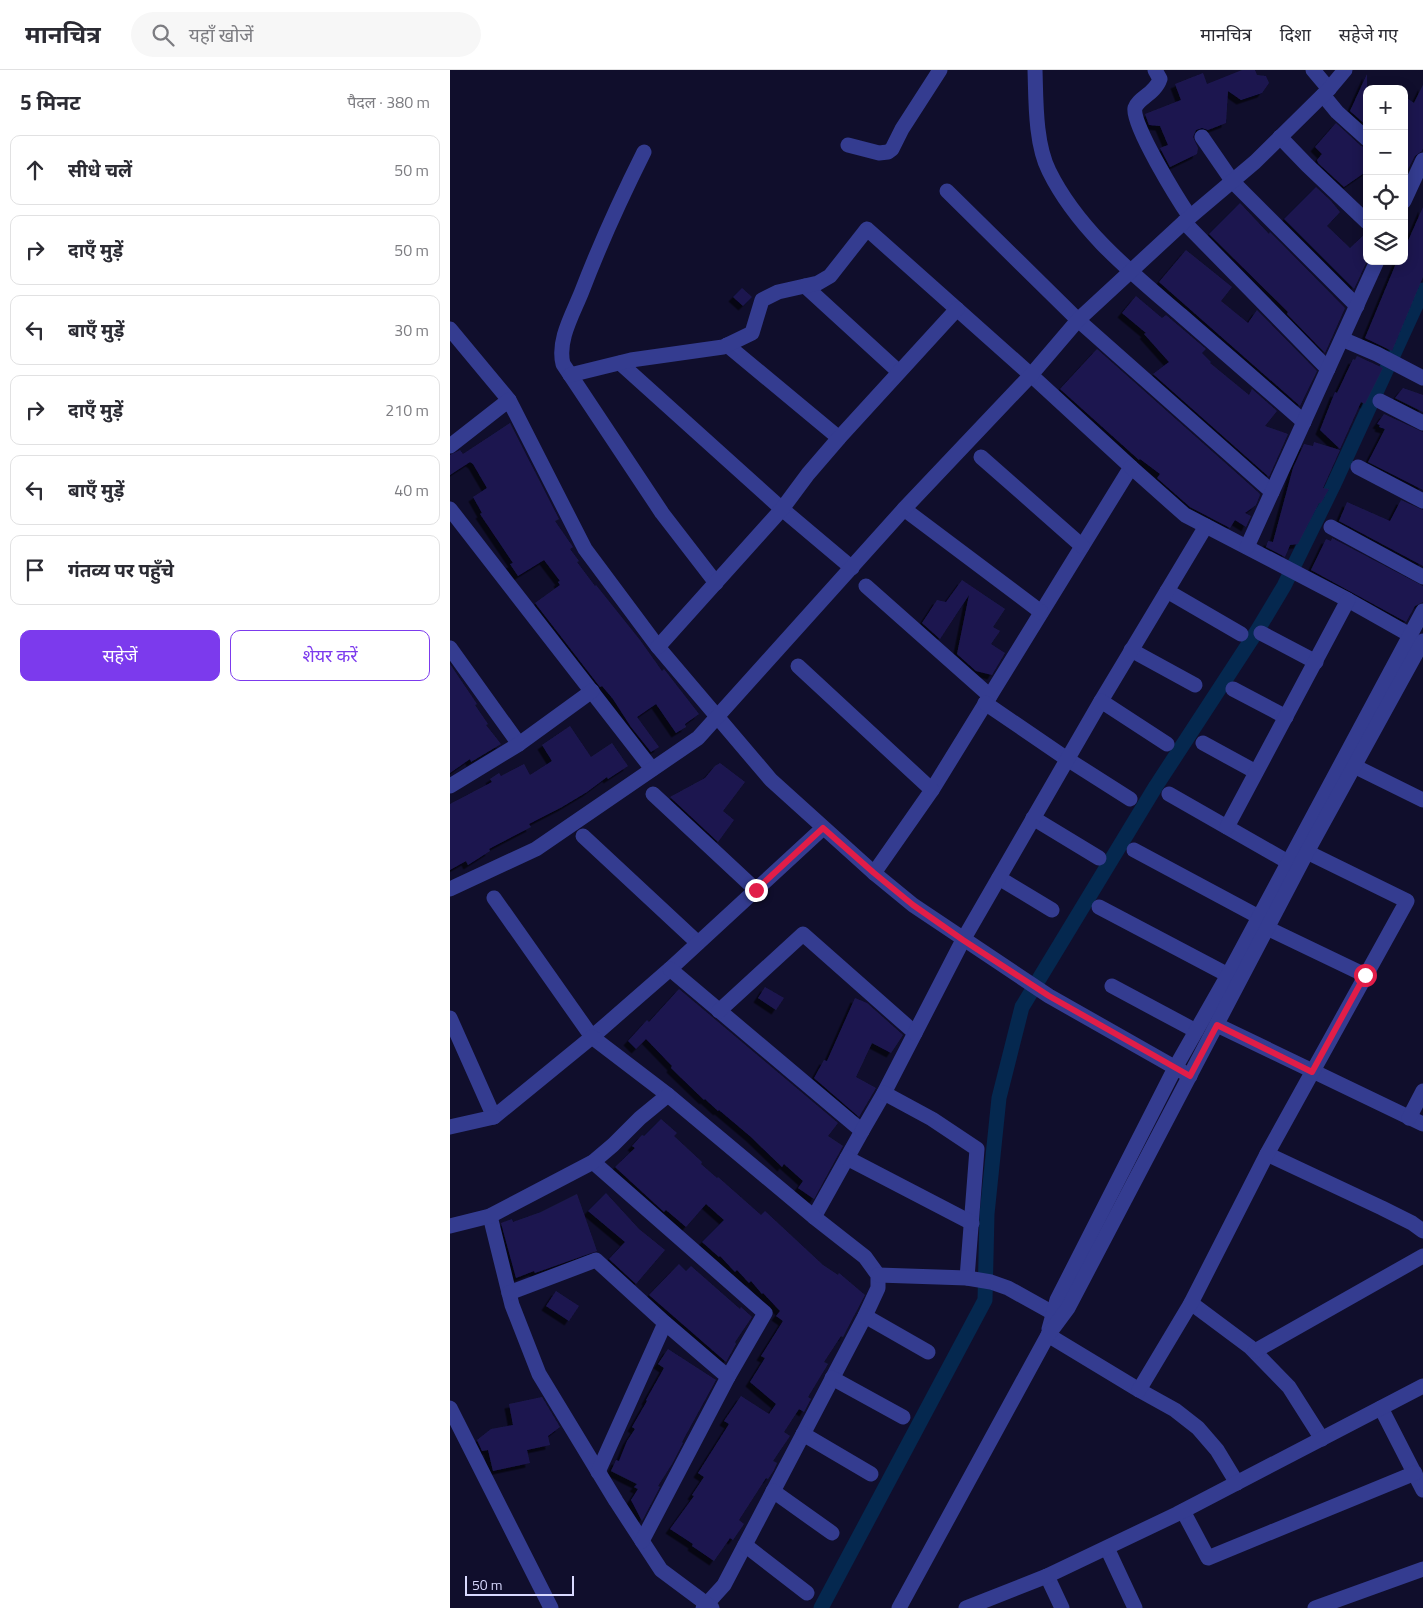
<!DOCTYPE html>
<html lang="hi">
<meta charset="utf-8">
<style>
:root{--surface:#fff;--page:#f7f7f7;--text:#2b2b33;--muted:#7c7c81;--line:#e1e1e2;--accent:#7c3aed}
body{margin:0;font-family:"Titillium Web","Noto Sans Devanagari",sans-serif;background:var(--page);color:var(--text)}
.controls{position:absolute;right:15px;top:15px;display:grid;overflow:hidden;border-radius:10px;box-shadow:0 2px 12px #0003}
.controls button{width:45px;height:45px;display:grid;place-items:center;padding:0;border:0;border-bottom:1px solid var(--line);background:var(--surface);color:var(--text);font:25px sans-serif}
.scale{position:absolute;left:15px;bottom:12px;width:109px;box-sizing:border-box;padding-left:5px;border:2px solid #d9d9ff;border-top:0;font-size:14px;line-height:18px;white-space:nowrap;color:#d9d9ff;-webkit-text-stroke:4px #100e2c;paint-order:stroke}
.stop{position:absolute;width:15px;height:15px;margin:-11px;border:4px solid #e11d48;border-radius:50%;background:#fff}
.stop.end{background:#e11d48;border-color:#fff;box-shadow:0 1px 5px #0008}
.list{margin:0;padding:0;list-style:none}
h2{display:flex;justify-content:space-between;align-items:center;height:65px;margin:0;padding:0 20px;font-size:21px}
h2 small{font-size:16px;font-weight:400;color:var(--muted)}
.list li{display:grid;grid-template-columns:32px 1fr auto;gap:15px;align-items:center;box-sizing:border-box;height:70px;margin:0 10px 10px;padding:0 10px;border:1px solid var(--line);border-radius:10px}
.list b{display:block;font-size:19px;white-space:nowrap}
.list em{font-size:16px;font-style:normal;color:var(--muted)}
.actions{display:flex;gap:10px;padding:15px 20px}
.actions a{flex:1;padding:11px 0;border:1px solid var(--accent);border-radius:10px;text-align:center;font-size:18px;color:var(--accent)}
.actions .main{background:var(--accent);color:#fff}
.icon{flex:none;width:28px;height:28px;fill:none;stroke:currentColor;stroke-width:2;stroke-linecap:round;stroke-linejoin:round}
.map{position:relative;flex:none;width:973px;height:1538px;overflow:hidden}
header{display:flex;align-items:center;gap:30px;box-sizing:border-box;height:70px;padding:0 25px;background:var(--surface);border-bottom:1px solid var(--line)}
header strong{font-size:24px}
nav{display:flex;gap:28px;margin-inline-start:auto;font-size:18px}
.search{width:350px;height:45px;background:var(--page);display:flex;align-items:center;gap:12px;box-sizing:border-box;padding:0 18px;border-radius:28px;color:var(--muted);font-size:19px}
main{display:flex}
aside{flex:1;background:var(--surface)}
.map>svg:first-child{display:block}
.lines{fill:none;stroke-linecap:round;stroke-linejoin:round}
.canal{stroke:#05284f;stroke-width:15}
.building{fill:#1d184f;filter:url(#shadow)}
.minor{stroke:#343c90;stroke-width:15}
.route{stroke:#e11d48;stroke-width:6}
</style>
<header>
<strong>मानचित्र</strong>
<div class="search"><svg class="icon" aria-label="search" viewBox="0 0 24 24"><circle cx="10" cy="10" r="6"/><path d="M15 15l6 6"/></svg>यहाँ खोजें</div>
<nav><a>मानचित्र</a><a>दिशा</a><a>सहेजे गए</a></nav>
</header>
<main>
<aside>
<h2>5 मिनट<small>पैदल · 380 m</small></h2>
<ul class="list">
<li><svg class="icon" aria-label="ahead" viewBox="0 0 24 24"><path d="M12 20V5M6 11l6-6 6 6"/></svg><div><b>सीधे चलें</b></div><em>50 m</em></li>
<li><svg class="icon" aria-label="right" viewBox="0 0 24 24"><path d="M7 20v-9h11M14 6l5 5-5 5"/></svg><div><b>दाएँ मुड़ें</b></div><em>50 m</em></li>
<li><svg class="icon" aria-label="left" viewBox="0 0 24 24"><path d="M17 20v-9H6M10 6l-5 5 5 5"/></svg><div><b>बाएँ मुड़ें</b></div><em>30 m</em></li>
<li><svg class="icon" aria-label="right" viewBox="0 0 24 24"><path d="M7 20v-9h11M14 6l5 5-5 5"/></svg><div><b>दाएँ मुड़ें</b></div><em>210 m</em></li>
<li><svg class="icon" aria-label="left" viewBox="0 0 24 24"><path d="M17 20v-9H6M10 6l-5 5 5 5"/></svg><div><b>बाएँ मुड़ें</b></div><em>40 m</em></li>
<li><svg class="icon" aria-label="arrive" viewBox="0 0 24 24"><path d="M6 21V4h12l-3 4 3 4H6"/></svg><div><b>गंतव्य पर पहुँचे</b></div></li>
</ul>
<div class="actions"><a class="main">सहेजें</a><a>शेयर करें</a></div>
</aside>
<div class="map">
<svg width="973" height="1538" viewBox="0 0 973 1538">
<defs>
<filter id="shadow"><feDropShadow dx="-4.5" dy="4.5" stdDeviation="0" flood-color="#0009"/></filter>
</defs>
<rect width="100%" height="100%" fill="#100e2c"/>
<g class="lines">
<polyline class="canal" points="371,1538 535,1230 537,1144 549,1028 572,937 706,716 807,561 834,516 883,416 973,220"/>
</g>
<g class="building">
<polygon points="792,0 805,0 807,5 816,6 819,13 812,23 791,30 778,21 776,53 758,60 752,58 746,60 743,67 748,78 747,84 720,97 710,78 718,75 710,56 699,55 695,44 731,30 725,14 753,3 757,14"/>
<polygon points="917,4 917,56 900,41"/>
<polygon points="973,15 973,78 972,81 965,86 958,99 954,95 954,26 964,33"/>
<polygon points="886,53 911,76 917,78 917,101 894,117 868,93 867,90 872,84 865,77"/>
<polygon points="866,117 881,131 890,142 877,156 900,178 917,162 917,191 904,219 834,149"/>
<polygon points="790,133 819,164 820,162 895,238 875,283 837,244 838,242 759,164"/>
<polygon points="973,137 973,207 942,281 915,268 947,191 954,191 954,180"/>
<polygon points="736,180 782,217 771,231 798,253 807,240 867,301 850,336 709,212"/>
<polygon points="292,218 302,227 293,236 283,227"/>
<polygon points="686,226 712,248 716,245 756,279 752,283 761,292 760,293 799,325 802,319 827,341 815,356 838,364 819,407 703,304 719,292 694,264 696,263 672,243"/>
<polygon points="647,279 809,423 810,425 806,435 795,443 801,446 796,457 785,450 780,458 740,437 707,408 710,404 690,389 689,390 610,319"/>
<polygon points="907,286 933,298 915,334 911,332 890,379 870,360 885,322 887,323 903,289 905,290"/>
<polygon points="953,318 973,325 973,342 945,328"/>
<polygon points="934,344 973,362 973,420 918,392 935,359 929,357 930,355 927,354"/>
<polygon points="60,353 109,449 105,451 123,477 120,479 129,491 127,492 145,516 146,515 190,570 212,601 214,599 249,644 235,654 236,657 226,663 206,634 187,647 209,677 201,682 181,657 163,629 152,616 150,617 85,533 110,515 108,512 110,511 94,490 68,506 60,494 63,493 30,444 32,443 23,427 37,418 23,394 20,392 0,405 0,385 10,380 13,384"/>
<polygon points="864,372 890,380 873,418 879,419 871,433 869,433 848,474 840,475 835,487 816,477 818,471 823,472 843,398 854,374 863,376"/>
<polygon points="951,430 973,440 973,496 889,451 897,432 940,451"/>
<polygon points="882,468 973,516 973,532 965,536 956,552 861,500 876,469 881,471"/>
<polygon points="512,510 555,539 543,557 550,561 541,574 555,583 542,605 526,601 507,584 519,525 490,569 472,553 487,530 496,532"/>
<polygon points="0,594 27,634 25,635 38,654 36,655 51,674 21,692 20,689 0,703"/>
<polygon points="120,656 141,687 162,673 178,696 158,709 157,707 137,722 112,737 79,754 81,757 39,779 40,781 18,795 16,791 0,800 0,734 42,712 40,709 49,703 51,706 74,694 80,705 102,691 92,675"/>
<polygon points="270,693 295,712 273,741 284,750 268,772 220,727 255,708 265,696"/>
<polygon points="315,917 334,928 326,940 308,928"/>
<polygon points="229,919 388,1053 378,1066 393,1076 364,1129 348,1118 353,1111 334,1094 332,1097 301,1067 269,1040 268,1041 255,1029 254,1030 221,998 222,996 196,969 186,979 178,971 197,950 199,952"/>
<polygon points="405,928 417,933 453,965 441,983 422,973 406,1007 426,1018 409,1047 364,1008 374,990 377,991"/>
<polygon points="211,1049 227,1063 224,1066 252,1092 251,1094 267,1108 268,1107 311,1145 315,1141 373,1195 388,1205 389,1203 415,1225 396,1261 393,1267 391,1266 374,1292 378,1294 358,1327 361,1329 354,1342 349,1339 334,1362 340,1366 323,1391 327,1393 324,1400 318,1409 316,1408 289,1450 294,1454 283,1470 280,1468 264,1491 242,1476 243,1474 220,1459 244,1426 242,1425 254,1407 248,1403 279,1354 274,1351 291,1326 319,1344 326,1334 300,1312 315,1288 311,1286 333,1251 326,1246 330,1241 313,1223 312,1224 301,1211 299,1213 287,1200 285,1202 270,1186 269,1187 252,1172 274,1150 256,1134 236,1157 216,1140 214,1142 165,1097 185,1078 182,1076 192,1065 194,1066"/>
<polygon points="156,1123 189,1159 215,1180 186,1214 159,1189 175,1172 138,1141"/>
<polygon points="127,1124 147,1181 85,1203 84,1201 66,1208 51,1153 62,1149 63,1152 91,1142"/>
<polygon points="229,1194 236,1201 241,1196 290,1239 291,1237 302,1247 285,1272 286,1274 276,1292 199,1225"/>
<polygon points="106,1221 129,1236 119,1251 96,1236"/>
<polygon points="218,1279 266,1310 232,1372 233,1373 222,1394 208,1416 210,1417 192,1451 181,1430 188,1419 184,1417 187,1414 161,1401 166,1390 169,1391 177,1371 185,1359 182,1357 197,1331 196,1330 214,1298 208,1294"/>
<polygon points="92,1327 110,1357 98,1366 100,1375 77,1380 80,1393 43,1401 38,1380 32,1381 27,1370 41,1359 63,1355 59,1334"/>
</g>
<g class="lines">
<g class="minor">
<path d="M 585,0 C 586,30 585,73 599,101 C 628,160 682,203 731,245 C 772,281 813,316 854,352"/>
<path d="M 705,0 L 710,9 C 705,24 688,28 685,38 C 681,54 729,131 740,147"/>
<polyline points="863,0 879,19"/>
<polyline points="873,25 887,42 917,69"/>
<polyline points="752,67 783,112 907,236"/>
<polyline points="830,67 857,95 917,152"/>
<polyline points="398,75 429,83 438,82 442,79 452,59 490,0"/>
<path d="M 194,82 C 171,128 150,174 132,221 C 123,244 107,270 113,294 L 212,443 L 266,513"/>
<polyline points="497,121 628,250 822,422"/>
<polyline points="954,131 973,90"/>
<polyline points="734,152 878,299"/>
<polyline points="355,216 449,302"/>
<polyline points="0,259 59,330"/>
<polyline points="892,269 927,284 973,308"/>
<polyline points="277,275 389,368"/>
<polyline points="170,293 332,439 402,498"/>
<polyline points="120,305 181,290 273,277 302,263 312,230 328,222 368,213 380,206 417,159 581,305 681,397 482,720"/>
<polyline points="930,331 973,353"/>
<polyline points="0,376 59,330 135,479 208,577 321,710 424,803 463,835 599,926 740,1006"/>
<polyline points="531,387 632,476"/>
<polyline points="681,397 735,445 898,530 960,565"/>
<polyline points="908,397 973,431"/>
<polyline points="0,439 202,699"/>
<polyline points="454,439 591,542"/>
<polyline points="881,457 973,507"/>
<polyline points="797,477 927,191"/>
<polyline points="416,516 540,626"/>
<polyline points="717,521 791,564"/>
<polyline points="811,563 866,592"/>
<polyline points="208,577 332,439 358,404 389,368 507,239"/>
<polyline points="0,578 69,674"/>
<polyline points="681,580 745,615"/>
<polyline points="348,596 482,720 424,803"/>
<polyline points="783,619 836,647"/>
<polyline points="651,631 756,456"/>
<polyline points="535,633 617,689 680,729"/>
<polyline points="753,673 806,702"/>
<polyline points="904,696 973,730"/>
<polyline points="0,716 69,674 142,621"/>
<polyline points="203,724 306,820"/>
<polyline points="719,724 838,792"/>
<polyline points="583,748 649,788"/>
<polyline points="777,757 898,530"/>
<polyline points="133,766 248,873"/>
<polyline points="684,780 809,847"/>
<polyline points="549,808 602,840"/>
<polyline points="0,819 86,779 248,668 454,439 581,305 628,250 734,152 805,92 879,19 895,0"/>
<polyline points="44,828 142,967 220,899 373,758"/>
<polyline points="649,837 778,905"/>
<polyline points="817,858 915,905"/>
<polyline points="220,899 412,1061 364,1147"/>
<polyline points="662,916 746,961"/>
<polyline points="269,941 353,864 465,963 434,1023 412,1061"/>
<polyline points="0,948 44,1047 142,967 218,1025 364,1147 415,1187 428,1205 428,1218 415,1246 274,1515 253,1538"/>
<polyline points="767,955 973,1054"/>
<polyline points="465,963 513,870 651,631 717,674"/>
<polyline points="434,1023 482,1049 527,1079 517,1208"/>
<polyline points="959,1048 973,1021"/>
<polyline points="0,1057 44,1047"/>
<polyline points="817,1084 932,1138 962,1153 973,1161"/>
<polyline points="397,1088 522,1153"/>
<polyline points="143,1092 315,1243 278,1307"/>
<polyline points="40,1146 62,1235 89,1304 166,1431 211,1500 262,1538"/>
<polyline points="0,1156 40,1146 143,1092 163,1075 190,1048 218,1025"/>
<polyline points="428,1205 517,1208 541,1212 558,1218 603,1243"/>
<polyline points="59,1223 146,1190 215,1253 278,1307 192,1471"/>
<polyline points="741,1233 800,1277 839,1317 872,1369"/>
<polyline points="415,1246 478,1282"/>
<polyline points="599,1259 607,1230 725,998 778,905 973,541"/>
<polyline points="598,1265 689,1320 725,1340 748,1358 767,1380 787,1413"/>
<polyline points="805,1281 973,1186"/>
<polyline points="382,1308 453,1347"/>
<polyline points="689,1320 741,1233 817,1084 957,831 857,782"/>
<polyline points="0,1338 101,1538"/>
<polyline points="931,1338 973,1420"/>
<polyline points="353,1364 421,1404"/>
<polyline points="148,1402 215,1253"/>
<polyline points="323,1421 382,1463"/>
<polyline points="733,1441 758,1488 965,1403"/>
<polyline points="295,1475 357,1523"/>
<polyline points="657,1478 685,1538"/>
<polyline points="597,1506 612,1538"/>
<polyline points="449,1538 598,1265 618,1238 857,782 973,571"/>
<polyline points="516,1538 597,1506 727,1444 973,1316"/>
<polyline points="865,1538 973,1499"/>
</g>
</g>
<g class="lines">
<polyline class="route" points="306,820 373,758 424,803 463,835 513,870 599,926 740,1006 767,955 862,1002 915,905"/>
</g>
</svg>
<div class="controls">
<button>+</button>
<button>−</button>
<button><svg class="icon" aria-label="locate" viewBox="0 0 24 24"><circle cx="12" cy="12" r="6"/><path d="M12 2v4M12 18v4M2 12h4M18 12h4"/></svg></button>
<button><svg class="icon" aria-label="layers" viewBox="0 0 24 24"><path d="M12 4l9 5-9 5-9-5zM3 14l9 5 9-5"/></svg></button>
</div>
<div class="scale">50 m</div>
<div class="stop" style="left:915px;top:905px"></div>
<div class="stop end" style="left:306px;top:820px"></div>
</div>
</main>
